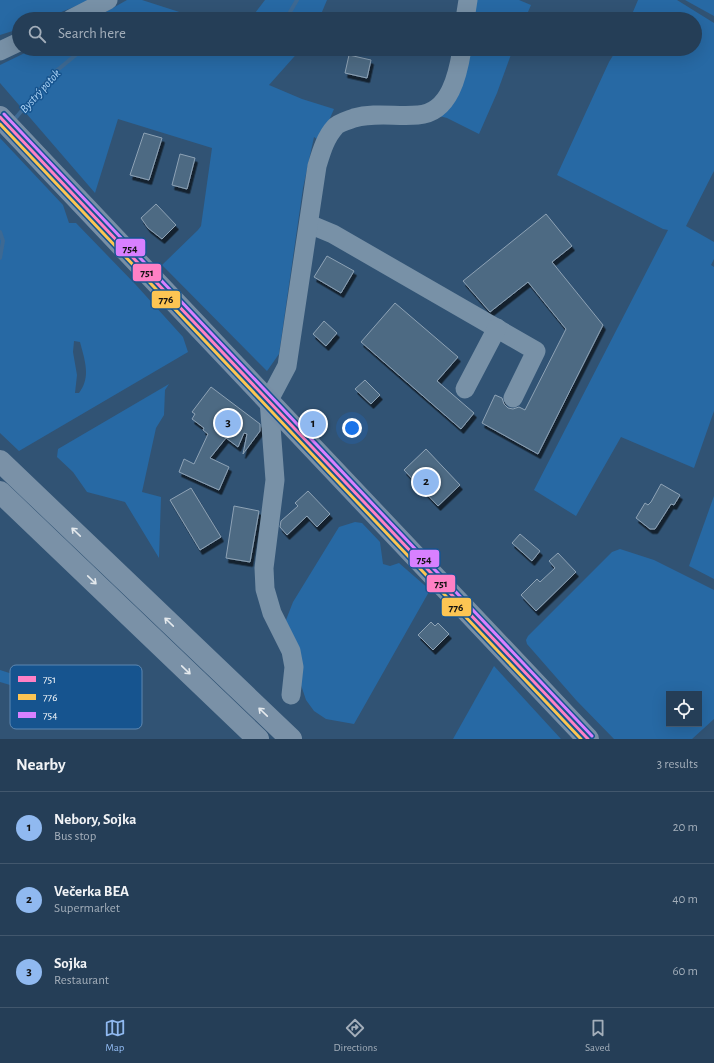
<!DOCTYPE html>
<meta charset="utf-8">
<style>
:root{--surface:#253e57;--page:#314961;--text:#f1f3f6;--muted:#a3aeba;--line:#42576d;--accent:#90b9f0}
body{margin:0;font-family:"Alegreya Sans",sans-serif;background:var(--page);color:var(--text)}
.controls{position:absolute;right:12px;bottom:12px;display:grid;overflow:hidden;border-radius:0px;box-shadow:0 4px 16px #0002}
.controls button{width:36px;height:36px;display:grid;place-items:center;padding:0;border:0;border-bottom:1px solid var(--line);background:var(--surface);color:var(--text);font:20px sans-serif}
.you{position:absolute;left:352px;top:428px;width:14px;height:14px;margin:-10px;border:3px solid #fff;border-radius:50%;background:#1a73e8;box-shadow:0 0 0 6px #1a73e833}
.badge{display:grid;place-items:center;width:26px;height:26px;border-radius:50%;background:var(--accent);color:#111;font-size:13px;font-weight:700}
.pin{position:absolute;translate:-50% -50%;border:2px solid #fff;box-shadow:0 1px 4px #0006}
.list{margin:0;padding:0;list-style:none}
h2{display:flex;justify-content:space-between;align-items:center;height:52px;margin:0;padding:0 16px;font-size:17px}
h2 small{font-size:13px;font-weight:400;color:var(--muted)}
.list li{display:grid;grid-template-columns:26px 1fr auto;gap:12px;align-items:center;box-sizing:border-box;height:72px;padding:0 16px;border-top:1px solid var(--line)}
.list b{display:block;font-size:15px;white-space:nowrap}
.list p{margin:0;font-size:13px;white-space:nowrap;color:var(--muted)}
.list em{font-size:13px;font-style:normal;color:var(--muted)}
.icon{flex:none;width:22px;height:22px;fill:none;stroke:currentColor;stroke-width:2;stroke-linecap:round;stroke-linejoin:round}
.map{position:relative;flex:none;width:714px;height:739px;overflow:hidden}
.search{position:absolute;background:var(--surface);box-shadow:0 4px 16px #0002;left:12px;right:12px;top:12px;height:44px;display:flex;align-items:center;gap:10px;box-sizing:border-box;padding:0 14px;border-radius:22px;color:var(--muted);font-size:15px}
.sheet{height:268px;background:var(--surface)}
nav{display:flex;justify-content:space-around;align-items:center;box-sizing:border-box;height:56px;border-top:1px solid var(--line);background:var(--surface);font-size:11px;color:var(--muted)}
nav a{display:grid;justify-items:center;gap:2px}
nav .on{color:var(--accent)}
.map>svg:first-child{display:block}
.green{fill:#2769a4;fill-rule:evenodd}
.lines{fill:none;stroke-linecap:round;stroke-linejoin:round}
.stream{stroke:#3d6993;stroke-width:4}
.building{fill:#4e6a83;stroke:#8da2b5;filter:url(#shadow)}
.minor{stroke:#7891a7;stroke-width:19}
.major{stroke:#788fa6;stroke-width:22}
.highway{stroke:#7a91a7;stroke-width:22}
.bus-1-casing{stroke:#16548f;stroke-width:6}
.bus-2-casing{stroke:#16548f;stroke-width:6}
.bus-3-casing{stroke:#16548f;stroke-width:6}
.bus-1{stroke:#ff80c5;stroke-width:3}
.bus-2{stroke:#fcc553;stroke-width:3}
.bus-3{stroke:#d880ff;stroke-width:3}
.oneway{stroke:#e4e9ed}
.labels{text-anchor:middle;stroke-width:3;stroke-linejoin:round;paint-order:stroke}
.water-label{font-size:12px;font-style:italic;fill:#aed5f7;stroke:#16548f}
.key{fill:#16548f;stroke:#5c87b1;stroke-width:1}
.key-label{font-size:11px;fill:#fff}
.line-badge{stroke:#16548f;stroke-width:1.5}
.pale-badge-label{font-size:11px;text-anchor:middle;font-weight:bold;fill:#111}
</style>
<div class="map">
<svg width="714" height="739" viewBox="0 0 714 739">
<defs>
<filter id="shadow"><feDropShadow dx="2.5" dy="4.5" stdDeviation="0" flood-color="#0009"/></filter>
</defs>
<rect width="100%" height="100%" fill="#315374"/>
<g class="green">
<polygon points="0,0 91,0 44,19 19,19 19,29 0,35"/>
<polygon points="127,0 142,0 198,18 255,13 265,0 327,0 319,19 93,19"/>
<polygon points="474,0 519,0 531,5 525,19 472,19"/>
<polygon points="638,0 677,0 714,23 714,171 686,226 714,242 714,259 711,265 714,267 714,411 694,468 621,437 576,516 534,490 668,230 663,229 557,175 609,62 617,49 695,49 695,19 630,19"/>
<polygon points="685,0 714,0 714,16"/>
<polygon points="33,49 301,49 269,85 302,99 334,109 320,141 314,137 303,188 279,354 267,371 162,265 198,230 201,226 212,148 118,119 95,193 0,83 0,65"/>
<polygon points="469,49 513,49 497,93 479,134 447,118 439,116"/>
<path d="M 0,138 L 63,205 L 69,223 L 76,223 L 136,285 L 183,337 L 188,352 L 19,451 L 0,433 ZM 74,341 L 80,342 C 85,361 91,377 79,393 L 75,393 L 77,375 L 73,352 Z"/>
<polygon points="169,384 165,390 164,415 156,428 142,492 161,497 159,558 125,502 87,492 73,472 57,457 58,449"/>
<polygon points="714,496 714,579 689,566"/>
<polygon points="355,522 362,523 380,542 383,564 390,566 399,563 430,590 354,724 326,719 314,711 306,700 299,679 286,620 293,602 339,527"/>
<path d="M 620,549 L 654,560 L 714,590 L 714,719 L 692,739 L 614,739 L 576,700 L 527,644 L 526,640 L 528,636 L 612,552 ZM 669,694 L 699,694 L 699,724 L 669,724 Z"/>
<polygon points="494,666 561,739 453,739"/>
<polygon points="0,670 28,679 27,690 0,682"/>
</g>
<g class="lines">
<g class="stream">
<polyline points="286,19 297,0"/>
<polyline points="215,49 229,49"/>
<polyline points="13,121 55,72 83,49"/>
<polyline points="0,232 3,241 0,258"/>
</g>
</g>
<g class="building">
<polygon points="349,55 371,60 367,78 345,73"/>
<polygon points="144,133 162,138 149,180 130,175"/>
<polygon points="180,154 195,158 187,189 172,185"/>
<polygon points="156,204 176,225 162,239 148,228 141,218"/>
<polygon points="546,214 572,246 552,262 603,325 538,454 482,423 495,395 502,398 504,404 508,408 513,409 519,407 525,410 566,329 528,282 490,312 463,281"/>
<polygon points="327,256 354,271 341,293 314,277"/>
<polygon points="395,303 458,357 437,381 474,413 461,429 361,342"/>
<polygon points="324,321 337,333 326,346 313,334"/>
<polygon points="365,380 380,395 371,404 355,389"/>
<polygon points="211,387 260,424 260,431 243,454 247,434 244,433 238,447 226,438 210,458 229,467 219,490 179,472 184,459 194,464 208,434 203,430 204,428 192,419 195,414 192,412"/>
<polygon points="426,449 460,485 438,506 404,470"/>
<polygon points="661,484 680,495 674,505 671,504 655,529 650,529 636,518 645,503 648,505 651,502"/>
<polygon points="191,488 221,537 200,550 170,500"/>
<polygon points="308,491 330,514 317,527 307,516 287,535 280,527 281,521 298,506 295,503"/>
<polygon points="234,506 259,511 250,562 226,558"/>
<polygon points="520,534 540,551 532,561 512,543"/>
<polygon points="558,553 576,572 536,611 521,595 537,579 540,582 555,568 549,561"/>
<polygon points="431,622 435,626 438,623 449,634 433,650 418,635"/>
</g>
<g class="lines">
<g class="minor">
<polyline points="71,19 108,0"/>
<polyline points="465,19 468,0"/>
<polyline points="0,51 19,42"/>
<polyline points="309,224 333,234 536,351 513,398"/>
<polyline points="465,389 497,328"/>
<path d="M 291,695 L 294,667 L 291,651 L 272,613 L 265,589 L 264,568 L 275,480 L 269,400 L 287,366 L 317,166 C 321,153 325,138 335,127 C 338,123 349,120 354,118 C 375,112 397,117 418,115 C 450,113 458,74 462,49"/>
</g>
<polyline class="major" points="0,117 588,739"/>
<g class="highway">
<polyline points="0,461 291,739"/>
<polyline points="0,492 258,739"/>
</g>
<g class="bus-1-casing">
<polyline id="bus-1" points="0,117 588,739"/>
</g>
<g class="bus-2-casing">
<polyline id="bus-2" points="0,124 581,739"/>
</g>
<g class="bus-3-casing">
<polyline id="bus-3" points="4,114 592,736"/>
</g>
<use href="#bus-1" class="bus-1"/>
<use href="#bus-2" class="bus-2"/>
<use href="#bus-3" class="bus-3"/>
</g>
<defs><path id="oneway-shaft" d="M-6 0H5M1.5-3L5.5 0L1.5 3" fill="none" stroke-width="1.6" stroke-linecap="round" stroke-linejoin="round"/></defs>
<g class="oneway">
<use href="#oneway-shaft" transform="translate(76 532) rotate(-136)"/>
<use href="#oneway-shaft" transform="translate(92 580) rotate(44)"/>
<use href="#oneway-shaft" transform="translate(169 622) rotate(-136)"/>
<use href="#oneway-shaft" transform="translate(186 670) rotate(44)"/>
<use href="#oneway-shaft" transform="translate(263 712) rotate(-136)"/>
</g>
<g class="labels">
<g class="water-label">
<text transform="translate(40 91) rotate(-48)" y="4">Bystrý potok</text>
</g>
</g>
<rect x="10" y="665" width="132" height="64" rx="6" class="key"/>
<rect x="18" y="676" width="18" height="6" fill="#ff80c5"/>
<rect x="18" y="694" width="18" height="6" fill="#fcc553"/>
<rect x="18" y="712" width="18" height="6" fill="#d880ff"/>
<g class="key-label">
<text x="43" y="683">751</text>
<text x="43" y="701">776</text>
<text x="43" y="719">754</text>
</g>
<g class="line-badge">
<rect x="115" y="238" width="31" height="19" rx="4" fill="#d880ff"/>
<rect x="132" y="263" width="30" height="19" rx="4" fill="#ff80c5"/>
<rect x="151" y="290" width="30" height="19" rx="4" fill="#fcc553"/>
<rect x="409" y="549" width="31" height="19" rx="4" fill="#d880ff"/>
<rect x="426" y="574" width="30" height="19" rx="4" fill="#ff80c5"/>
<rect x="441" y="597" width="31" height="20" rx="4" fill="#fcc553"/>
</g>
<g class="pale-badge-label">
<text x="130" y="252">754</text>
<text x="147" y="276">751</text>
<text x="166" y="303">776</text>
<text x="424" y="563">754</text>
<text x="441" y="587">751</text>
<text x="456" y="611">776</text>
</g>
</svg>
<div class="controls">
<button><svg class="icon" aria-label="locate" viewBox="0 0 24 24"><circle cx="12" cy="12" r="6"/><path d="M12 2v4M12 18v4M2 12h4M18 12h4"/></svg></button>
</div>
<div class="you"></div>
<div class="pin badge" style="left:313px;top:424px">1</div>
<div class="pin badge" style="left:426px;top:482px">2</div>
<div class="pin badge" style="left:228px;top:423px">3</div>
<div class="search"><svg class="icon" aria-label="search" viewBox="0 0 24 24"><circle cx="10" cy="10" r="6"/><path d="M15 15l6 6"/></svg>Search here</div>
</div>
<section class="sheet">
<h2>Nearby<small>3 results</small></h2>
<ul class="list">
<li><span class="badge">1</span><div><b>Nebory, Sojka</b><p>Bus stop</p></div><em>20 m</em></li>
<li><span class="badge">2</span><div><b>Večerka BEA</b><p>Supermarket</p></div><em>40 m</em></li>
<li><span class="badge">3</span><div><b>Sojka</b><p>Restaurant</p></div><em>60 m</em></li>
</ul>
</section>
<nav>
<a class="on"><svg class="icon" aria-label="map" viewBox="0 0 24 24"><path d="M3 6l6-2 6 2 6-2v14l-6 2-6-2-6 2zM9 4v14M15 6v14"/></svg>Map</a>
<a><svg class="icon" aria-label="directions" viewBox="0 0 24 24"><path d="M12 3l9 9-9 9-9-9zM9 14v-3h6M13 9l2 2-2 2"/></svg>Directions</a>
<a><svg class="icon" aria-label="saved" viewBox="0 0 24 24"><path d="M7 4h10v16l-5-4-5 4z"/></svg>Saved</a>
</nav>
